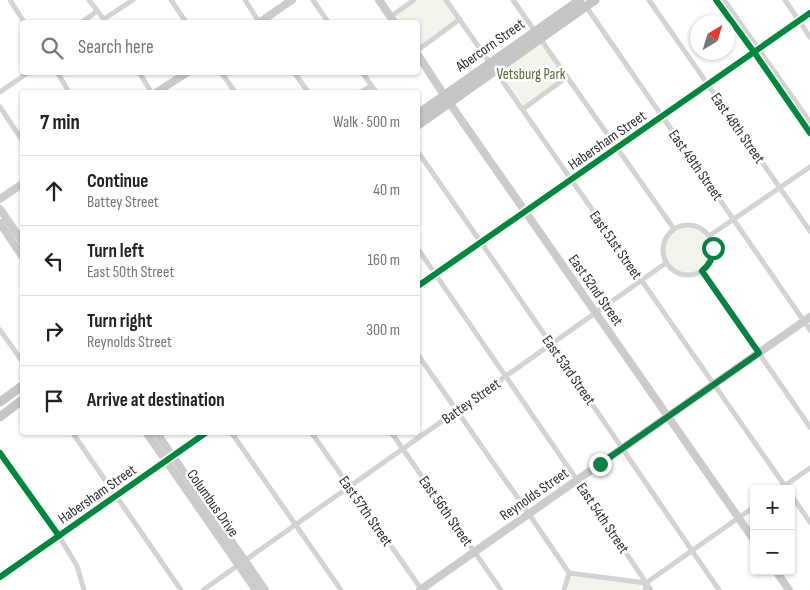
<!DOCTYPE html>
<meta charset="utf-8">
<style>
:root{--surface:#fff;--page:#f6f6f6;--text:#222;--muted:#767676;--line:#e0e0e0}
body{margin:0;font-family:"Sofia Sans Condensed",sans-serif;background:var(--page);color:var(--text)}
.controls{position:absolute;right:15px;bottom:15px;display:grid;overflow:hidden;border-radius:5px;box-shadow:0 1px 4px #0004}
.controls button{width:45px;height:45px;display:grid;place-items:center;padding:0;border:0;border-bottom:1px solid var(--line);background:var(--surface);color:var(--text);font:25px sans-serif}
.compass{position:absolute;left:690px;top:15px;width:45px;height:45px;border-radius:50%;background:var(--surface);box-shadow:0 1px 4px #0004;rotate:38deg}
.stop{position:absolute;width:15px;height:15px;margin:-11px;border:4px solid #0b8043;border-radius:50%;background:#fff}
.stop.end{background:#0b8043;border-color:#fff;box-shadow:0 1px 5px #0008}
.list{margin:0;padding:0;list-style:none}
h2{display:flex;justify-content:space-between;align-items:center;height:65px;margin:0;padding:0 20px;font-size:21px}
h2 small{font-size:16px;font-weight:400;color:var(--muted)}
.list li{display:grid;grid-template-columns:32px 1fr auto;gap:15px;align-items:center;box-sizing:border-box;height:70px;padding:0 20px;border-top:1px solid var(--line)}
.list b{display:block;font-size:19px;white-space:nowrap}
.list p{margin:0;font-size:16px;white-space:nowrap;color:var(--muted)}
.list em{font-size:16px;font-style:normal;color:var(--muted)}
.icon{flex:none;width:28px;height:28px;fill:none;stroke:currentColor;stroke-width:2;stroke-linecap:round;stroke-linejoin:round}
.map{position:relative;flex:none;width:810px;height:590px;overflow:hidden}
.search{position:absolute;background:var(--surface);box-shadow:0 1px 4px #0004;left:20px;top:20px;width:400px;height:55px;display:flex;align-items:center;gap:12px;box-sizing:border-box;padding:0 18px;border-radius:5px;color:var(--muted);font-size:19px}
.panel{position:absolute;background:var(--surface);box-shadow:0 1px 4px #0004;left:20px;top:90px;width:400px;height:345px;border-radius:5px}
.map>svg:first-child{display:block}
.green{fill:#f1f5eb}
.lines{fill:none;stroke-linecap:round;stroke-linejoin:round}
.street{stroke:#d3d3d3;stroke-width:5}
.secondary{stroke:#ccc;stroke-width:8}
.primary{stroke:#c6c6c6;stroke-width:9}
.cycleway-casing{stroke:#fff;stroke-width:9}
.cycleway{stroke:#00873e;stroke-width:6}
.route{stroke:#0b8043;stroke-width:6}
.labels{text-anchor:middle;stroke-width:5;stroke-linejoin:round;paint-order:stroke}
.street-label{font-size:15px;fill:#2e2e2e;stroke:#fff}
.park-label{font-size:15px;fill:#536e38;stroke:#fff}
</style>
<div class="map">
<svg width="810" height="590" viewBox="0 0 810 590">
<rect width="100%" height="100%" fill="#fff"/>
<g class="green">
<polygon points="414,0 446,0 460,19 418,50 418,22 394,22 390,17"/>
<polygon points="539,41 564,77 524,106 498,70"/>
<circle cx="688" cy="250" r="25"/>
<polygon points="570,576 641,584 640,590 567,590"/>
</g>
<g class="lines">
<g class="street">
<polyline points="10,0 24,22"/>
<polyline points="89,0 106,22"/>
<polyline points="171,0 186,22"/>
<polyline points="245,0 259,22"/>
<polyline points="313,0 328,22"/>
<polyline points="446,0 787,489"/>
<polyline points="513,0 674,229"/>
<polyline points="649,0 810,231"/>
<polyline points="716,0 754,52 810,133"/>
<polyline points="724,0 810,122"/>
<polyline points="785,0 810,37"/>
<polyline points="585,5 810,330"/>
<polyline points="390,17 414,0"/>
<polyline points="104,19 133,0"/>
<polyline points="82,22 97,11"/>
<polyline points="418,50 460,19"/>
<polyline points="57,72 69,92"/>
<polyline points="139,72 151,92"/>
<polyline points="221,72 235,92"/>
<polyline points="294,72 308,92"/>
<polyline points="362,72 376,92"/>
<polyline points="0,92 29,72"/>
<polyline points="361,92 371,86"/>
<polyline points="0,107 22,140"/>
<polyline points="523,109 567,77"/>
<path d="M 418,152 C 520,297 619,444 719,590"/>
<circle cx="688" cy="250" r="25"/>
<polyline points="709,236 810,167"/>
<polyline points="418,249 577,480 651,590"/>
<polyline points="702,271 810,427"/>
<polyline points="0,330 22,361"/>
<polyline points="418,355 529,514 569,573"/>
<polyline points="72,432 181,590"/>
<polyline points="231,432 341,590"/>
<polyline points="311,432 422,590"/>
<polyline points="391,432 501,590"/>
<polyline points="0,453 59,536 77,566 84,590"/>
<polyline points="780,489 810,468"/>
<polyline points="791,495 810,522"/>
<polyline points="569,573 646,583"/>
<polyline points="203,590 666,263"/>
<polyline points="564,590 569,573"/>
<polyline points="645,590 646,583 754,507"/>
</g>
<g class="secondary">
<polyline points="379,0 394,22"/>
<polyline points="260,22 292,0"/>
<polyline points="418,55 444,95 754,540"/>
<polyline points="157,92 188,72"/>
<polyline points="0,199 22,184"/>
<polyline points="0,209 22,241"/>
<polyline points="0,223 22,256"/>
<polyline points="418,286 810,13"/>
<polyline points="146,432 256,590"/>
<polyline points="156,432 265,590"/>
<polyline points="776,571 789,590"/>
<polyline points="0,577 207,432"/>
<polyline points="420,590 810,317"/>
</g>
<g class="primary">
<polyline points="418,114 580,0"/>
<polyline points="418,125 595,0"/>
<polyline points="0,402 22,386"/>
<polyline points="0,417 22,400"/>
</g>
<g class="cycleway-casing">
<g id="cycleway">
<polyline points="716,0 754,52 810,133"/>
<polyline points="418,286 810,13"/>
<polyline points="0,453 59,536"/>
<polyline points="0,577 207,432"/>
</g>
</g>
<use href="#cycleway" class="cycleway"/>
</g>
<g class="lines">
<path class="route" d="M 600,464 L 759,353 L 702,271 C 710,264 713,258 713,248"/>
</g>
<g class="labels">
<g class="street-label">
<text transform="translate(490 45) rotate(-35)" y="5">Abercorn Street</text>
<text transform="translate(738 128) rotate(55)" y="5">East 48th Street</text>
<text transform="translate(607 140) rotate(-35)" y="5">Habersham Street</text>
<text transform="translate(696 165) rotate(55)" y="5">East 49th Street</text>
<text transform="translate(616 245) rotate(55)" y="5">East 51st Street</text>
<text transform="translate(596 290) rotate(55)" y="5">East 52nd Street</text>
<text transform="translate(569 370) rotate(55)" y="5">East 53rd Street</text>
<text transform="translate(471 401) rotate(-35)" y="5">Battey Street</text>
<text transform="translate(97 494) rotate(-35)" y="5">Habersham Street</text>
<text transform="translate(534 494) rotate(-35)" y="5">Reynolds Street</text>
<text transform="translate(213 503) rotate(55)" y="5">Columbus Drive</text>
<text transform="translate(366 511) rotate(55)" y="5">East 57th Street</text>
<text transform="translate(446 511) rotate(55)" y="5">East 56th Street</text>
<text transform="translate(603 518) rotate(56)" y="5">East 54th Street</text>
</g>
<g class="park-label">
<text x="531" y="79">Vetsburg Park</text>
</g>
</g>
</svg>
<div class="controls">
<button>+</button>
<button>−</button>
</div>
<svg class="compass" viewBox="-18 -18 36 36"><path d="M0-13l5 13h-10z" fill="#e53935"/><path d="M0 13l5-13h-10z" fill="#767676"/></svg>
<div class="stop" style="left:713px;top:248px"></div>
<div class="stop end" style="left:600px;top:464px"></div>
<div class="search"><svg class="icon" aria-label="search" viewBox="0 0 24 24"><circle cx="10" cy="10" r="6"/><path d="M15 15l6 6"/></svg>Search here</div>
<section class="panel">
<h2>7 min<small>Walk · 500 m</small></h2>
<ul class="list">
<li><svg class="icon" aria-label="ahead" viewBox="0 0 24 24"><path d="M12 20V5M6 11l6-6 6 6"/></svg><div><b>Continue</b><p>Battey Street</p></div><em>40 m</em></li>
<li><svg class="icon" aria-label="left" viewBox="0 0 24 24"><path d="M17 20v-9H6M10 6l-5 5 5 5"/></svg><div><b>Turn left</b><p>East 50th Street</p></div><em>160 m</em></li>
<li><svg class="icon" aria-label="right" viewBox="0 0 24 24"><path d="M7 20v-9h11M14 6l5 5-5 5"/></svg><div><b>Turn right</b><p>Reynolds Street</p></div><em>300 m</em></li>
<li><svg class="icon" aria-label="arrive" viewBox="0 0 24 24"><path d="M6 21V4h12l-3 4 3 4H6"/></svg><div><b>Arrive at destination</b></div></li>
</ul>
</section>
</div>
